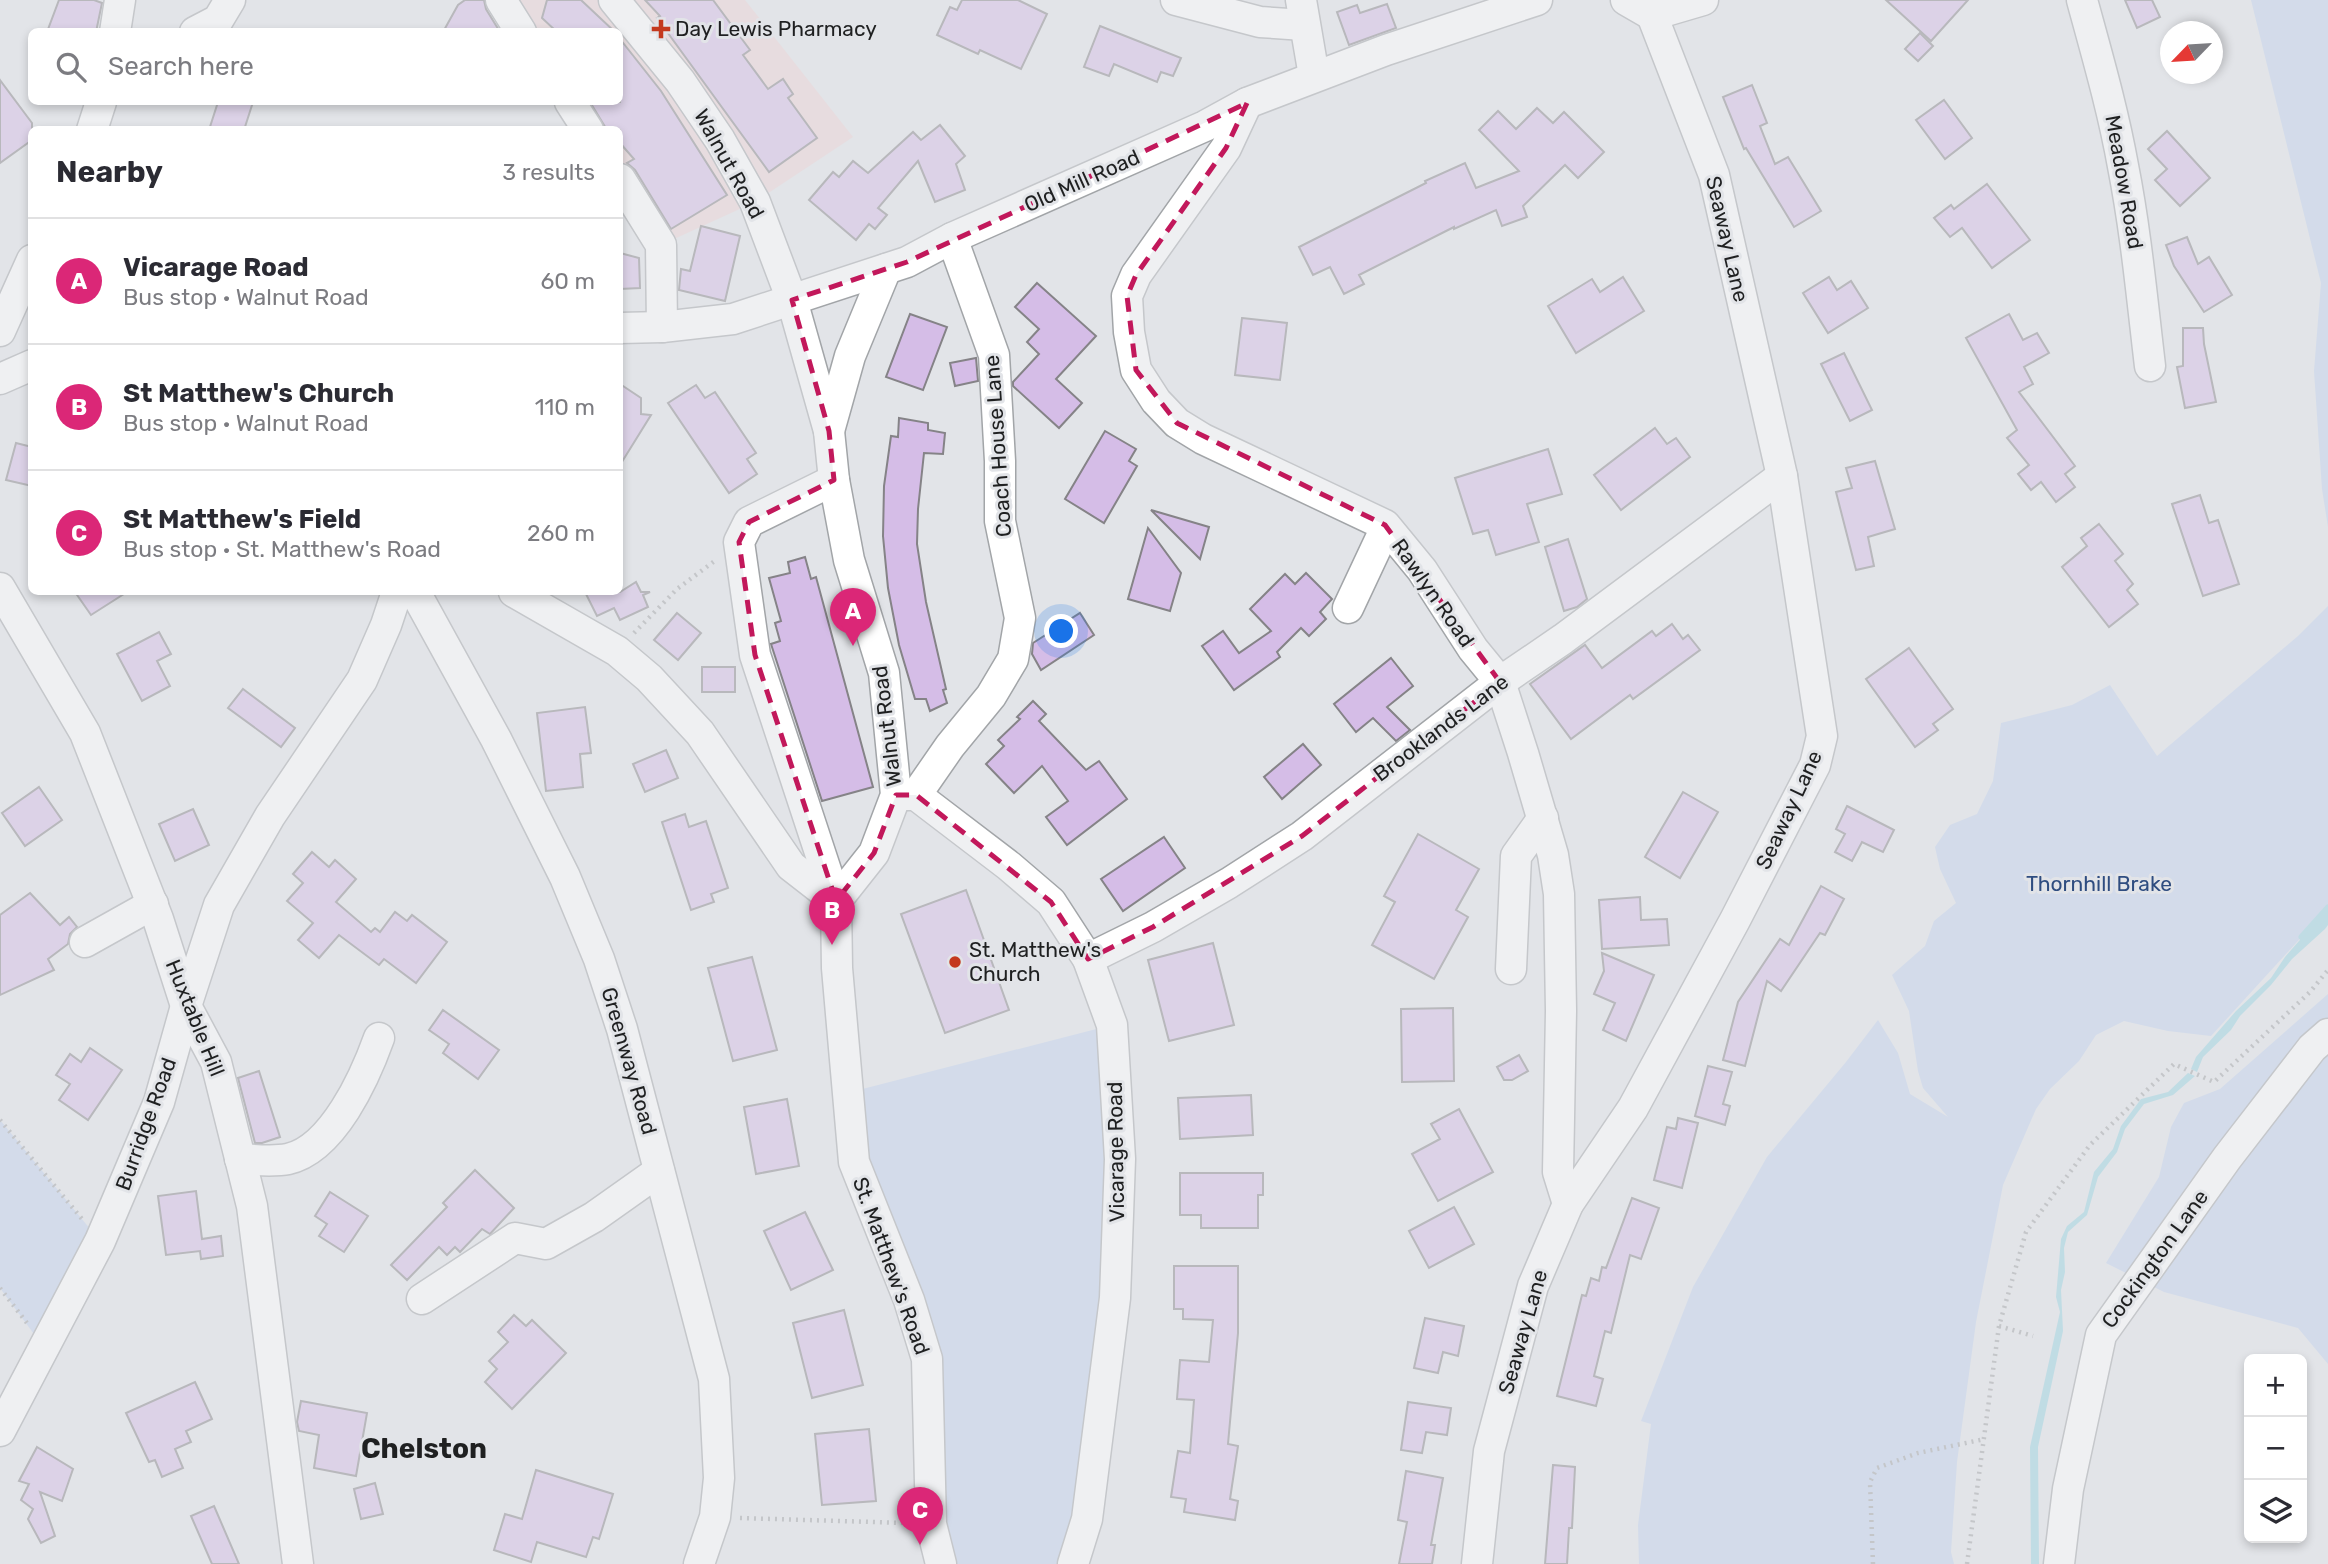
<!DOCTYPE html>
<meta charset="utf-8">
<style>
:root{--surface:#fff;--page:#f2f2f3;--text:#2b2b33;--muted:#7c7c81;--line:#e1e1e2;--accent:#db2777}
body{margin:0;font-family:Rubik,sans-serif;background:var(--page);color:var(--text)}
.controls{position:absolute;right:21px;bottom:21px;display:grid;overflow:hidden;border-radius:10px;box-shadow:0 4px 10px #0003}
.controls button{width:63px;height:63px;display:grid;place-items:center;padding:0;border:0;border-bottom:2px solid var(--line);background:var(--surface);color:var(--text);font:35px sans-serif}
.compass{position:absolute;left:2160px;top:21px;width:63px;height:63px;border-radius:50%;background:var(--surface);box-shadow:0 4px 10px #0003;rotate:245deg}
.you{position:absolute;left:1062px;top:632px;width:24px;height:24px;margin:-18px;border:5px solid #fff;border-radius:50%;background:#1a73e8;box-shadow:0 0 0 10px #1a73e833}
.badge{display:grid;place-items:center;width:46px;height:46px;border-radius:50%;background:var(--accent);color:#fff;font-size:23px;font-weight:700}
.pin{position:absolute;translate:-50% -58px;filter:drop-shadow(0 2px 4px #0008)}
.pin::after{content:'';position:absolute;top:37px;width:24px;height:21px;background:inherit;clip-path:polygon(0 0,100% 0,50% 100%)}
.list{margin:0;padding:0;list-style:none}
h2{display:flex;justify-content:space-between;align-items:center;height:91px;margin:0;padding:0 28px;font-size:30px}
h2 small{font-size:23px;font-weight:400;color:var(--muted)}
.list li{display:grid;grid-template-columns:46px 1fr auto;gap:21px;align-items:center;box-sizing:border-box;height:126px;padding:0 28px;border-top:2px solid var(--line)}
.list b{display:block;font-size:26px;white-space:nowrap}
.list p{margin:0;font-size:23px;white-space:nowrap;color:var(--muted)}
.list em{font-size:23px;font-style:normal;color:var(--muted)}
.icon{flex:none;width:38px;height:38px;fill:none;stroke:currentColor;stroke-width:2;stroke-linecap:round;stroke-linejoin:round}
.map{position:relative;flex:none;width:2328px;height:1564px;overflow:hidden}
.search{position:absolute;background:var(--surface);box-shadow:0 4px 10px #0003;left:28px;top:28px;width:595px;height:77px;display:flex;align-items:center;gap:18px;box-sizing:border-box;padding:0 24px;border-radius:10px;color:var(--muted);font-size:26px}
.panel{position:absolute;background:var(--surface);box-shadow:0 4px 10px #0003;left:28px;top:126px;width:595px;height:469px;border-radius:10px}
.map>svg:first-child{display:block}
.commercial{fill:#edd3d5}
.green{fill:#c0d1ee}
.water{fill:#98d3e1}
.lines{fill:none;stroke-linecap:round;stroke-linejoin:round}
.stream{stroke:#98d3e1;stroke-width:7}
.building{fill:#d5bde7;stroke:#858387;stroke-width:2}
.minor-casing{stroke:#a2a5a8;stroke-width:33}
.path{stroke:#a0a2a5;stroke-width:4.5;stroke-dasharray:2 5;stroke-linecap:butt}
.minor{stroke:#fff;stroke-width:30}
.marked{fill:none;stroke:#c2185b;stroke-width:5;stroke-dasharray:14 9;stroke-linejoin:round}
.poi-dot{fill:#c4391e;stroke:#e2e4e8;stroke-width:2.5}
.labels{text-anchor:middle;stroke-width:6;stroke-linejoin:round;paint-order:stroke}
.poi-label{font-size:21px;fill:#1f2021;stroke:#e2e4e8;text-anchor:start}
.street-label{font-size:21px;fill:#1f2021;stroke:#e2e4e8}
.park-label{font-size:21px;fill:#2f4d80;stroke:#e2e4e8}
.district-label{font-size:28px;font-weight:bold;fill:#1f2021;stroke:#e2e4e8}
</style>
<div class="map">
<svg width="2328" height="1564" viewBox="0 0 2328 1564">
<rect width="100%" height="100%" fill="#e2e4e8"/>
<polygon class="commercial" points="501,0 745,0 853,137 755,202 661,245 620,179 620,130 588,129 570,102 620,102 620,32 521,31"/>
<g class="green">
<polygon points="2251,0 2328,0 2328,527 2322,489 2314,371 2321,283"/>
<polygon points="2328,606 2328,908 2211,1036 2168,1031 2124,1021 2096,1035 2079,1061 2050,1089 2036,1109 2003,1185 1976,1322 1957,1462 1951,1552 1954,1564 1639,1564 1638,1525 1651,1424 1641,1421 1693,1287 1767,1157 1846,1062 1878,1020 1898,1053 1910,1094 1948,1117 1923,1088 1918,1071 1909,1011 1892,975 1925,946 1934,921 1956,903 1940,869 1935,847 1950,825 1977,814 1993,781 2001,723 2072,705 2110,685 2157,756 2298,636"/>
<polygon points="2328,994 2328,1364 2298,1328 2164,1292 2106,1263 2159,1177 2171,1127 2184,1103 2220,1089"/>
<polygon points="1112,1025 1120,1160 1073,1564 941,1564 927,1359 847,1093"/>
<polygon points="0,1120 100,1241 45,1349 0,1288"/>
</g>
<g class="water">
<polygon points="2328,908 2328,925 2325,929 2292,959 2271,985 2240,1016 2231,1030 2203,1057 2197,1072 2191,1069 2196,1057 2236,1011 2271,978 2285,957"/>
<polygon points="2188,1073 2195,1076 2173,1095 2144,1104 2125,1129 2117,1152 2098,1177 2087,1215 2068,1232 2064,1248 2065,1272 2061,1290 2063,1331 2038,1447 2039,1564 2031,1564 2030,1447 2060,1312 2056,1297 2061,1239 2067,1226 2084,1212 2094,1172 2113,1149 2121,1126 2141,1099 2168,1092"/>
</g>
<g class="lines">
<polyline class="stream" points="2302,937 2328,908"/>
</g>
<g class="building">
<polygon points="59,0 94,0 102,3 96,32 47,32"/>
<polygon points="465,0 484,0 486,9 500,32 443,32 458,5"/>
<polygon points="547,0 581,0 615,32 557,32 542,18"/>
<polygon points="645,0 713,0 750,50 743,55 768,89 783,79 793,94 788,98 817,138 769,172 657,18 660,16"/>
<polygon points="962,0 1018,0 1047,14 1021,69 980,50 978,54 937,35 950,7 957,10"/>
<polygon points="1886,0 1968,0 1931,41"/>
<polygon points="2125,0 2152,0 2160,17 2137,28"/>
<polygon points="1387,4 1396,28 1349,45 1337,12 1357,5 1360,13"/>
<polygon points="1100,26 1181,58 1173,76 1161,72 1157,82 1114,64 1109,76 1084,67"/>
<polygon points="1920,33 1933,46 1918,61 1905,49"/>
<polygon points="620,39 661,91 727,195 671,229 635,170 627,163 634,159 620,143 620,130 607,130 590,102 620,102"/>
<polygon points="0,80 32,123 32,140 0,163"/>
<polygon points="1752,85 1767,123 1760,126 1775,164 1788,157 1821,211 1794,227 1746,148 1744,149 1723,97"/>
<polygon points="1944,100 1972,138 1945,159 1916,120"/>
<polygon points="218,102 253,102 244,130 209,130"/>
<polygon points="1537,108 1553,123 1564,112 1604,152 1578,178 1565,165 1523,206 1527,217 1502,226 1496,210 1454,229 1454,227 1359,275 1364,284 1344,294 1330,267 1313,275 1299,247 1426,183 1425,181 1465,163 1476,188 1519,171 1479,130 1498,111 1516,129"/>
<polygon points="940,125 965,156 956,164 965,190 935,202 918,161 878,208 887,215 875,229 869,224 856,240 809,200 833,172 839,177 853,161 868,173 913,132 921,140"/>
<polygon points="2167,131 2210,178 2180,206 2155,180 2167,169 2148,149"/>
<polygon points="1987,184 2030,240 1992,268 1962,228 1950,237 1934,218 1951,205 1954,209"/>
<polygon points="701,226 740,236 725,301 679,290 681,269 690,271"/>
<polygon points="2187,237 2198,264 2209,257 2232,295 2204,312 2174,266 2166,245"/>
<polygon points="620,253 639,258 640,288 620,289"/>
<polygon points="1623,277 1644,311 1576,353 1548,306 1592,279 1600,292"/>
<polygon points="1829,277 1837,290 1851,281 1868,308 1828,333 1803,293"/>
<polygon points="1037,283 1096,336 1056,379 1082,403 1059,428 1013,386 1013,382 1039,354 1027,342 1039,329 1015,307"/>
<polygon points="910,314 947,327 923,390 886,377"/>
<polygon points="2009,314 2023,340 2037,333 2049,353 2024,367 2033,384 2019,392 2075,466 2065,474 2075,487 2056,502 2041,482 2031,490 2018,474 2029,465 2007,438 2017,430 1966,338"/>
<polygon points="1242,318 1287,323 1280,380 1235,375"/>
<polygon points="2183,328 2203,328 2204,344 2216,402 2185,408 2177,367 2183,366"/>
<polygon points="1844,353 1872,410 1850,421 1821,364"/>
<polygon points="976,358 978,381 955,386 950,363"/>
<polygon points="620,384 641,398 641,414 651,415 620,465"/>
<polygon points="696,385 705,398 715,392 756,453 747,459 757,474 729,493 668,403"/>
<polygon points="899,418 928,423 928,430 945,433 943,454 924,453 918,509 917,544 926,602 946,689 943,690 947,703 930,711 926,699 915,699 899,645 888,588 883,536 884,486 891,436 898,437"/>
<polygon points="1655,428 1667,444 1676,438 1690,457 1621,510 1594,475"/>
<polygon points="1105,431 1136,449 1129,461 1137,466 1104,523 1065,499"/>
<polygon points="16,443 32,447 32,486 6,480"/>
<polygon points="1548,449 1562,494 1527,504 1539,542 1496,555 1488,530 1473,534 1455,478"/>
<polygon points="1875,461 1895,529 1868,537 1874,566 1856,570 1836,492 1852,488 1846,468"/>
<polygon points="2200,495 2209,523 2218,520 2239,584 2203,596 2172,504"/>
<polygon points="1151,510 1209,527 1200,559"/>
<polygon points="2099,524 2123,554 2115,561 2133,584 2127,590 2138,604 2109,627 2062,567 2087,546 2081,538"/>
<polygon points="1148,528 1181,573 1170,611 1128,599"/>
<polygon points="1568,539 1587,599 1577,607 1564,611 1545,547"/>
<polygon points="805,557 811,579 816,577 873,787 822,801 771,644 780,641 775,623 781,621 769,578 790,573 788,562"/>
<polygon points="1306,573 1332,599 1320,612 1326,619 1309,636 1301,628 1277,652 1280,657 1234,690 1202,646 1223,631 1239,653 1271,631 1250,609 1285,574 1295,584"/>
<polygon points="636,582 641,592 650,592 643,595 648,607 620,620 614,608 597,616 585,592 620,592"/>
<polygon points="75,592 127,592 91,615"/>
<polygon points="677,613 701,633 678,660 654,640"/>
<polygon points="1080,613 1094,635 1041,670 1032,654 1033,643"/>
<polygon points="1672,624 1683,639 1688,635 1700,650 1633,699 1630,695 1571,739 1530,684 1585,645 1602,668 1652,631 1656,636"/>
<polygon points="159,632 171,654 157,661 170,686 142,701 117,654"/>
<polygon points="1909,648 1953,709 1933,724 1938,730 1915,747 1866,679"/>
<polygon points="1391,658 1413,686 1387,707 1410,730 1396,741 1373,718 1356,732 1334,704"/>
<rect x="702" y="667" width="33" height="25"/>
<polygon points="243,689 295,728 281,747 228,708"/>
<polygon points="1033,701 1046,714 1039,721 1086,770 1099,761 1127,799 1067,845 1046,817 1068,801 1042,766 1014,793 986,764 1004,746 998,740 1020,719 1017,717"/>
<polygon points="585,707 591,753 580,754 583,787 546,791 537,713"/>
<polygon points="1303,744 1321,765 1282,799 1264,777"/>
<polygon points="666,750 678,778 645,792 633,764"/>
<polygon points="39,787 62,820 25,846 2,813"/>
<polygon points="1683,792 1718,812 1680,878 1645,857"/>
<polygon points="1847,806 1894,830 1883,852 1862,842 1852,861 1835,852 1845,834 1836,829"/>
<polygon points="193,809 209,845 175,861 159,824"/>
<polygon points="685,814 689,827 706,821 728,888 711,894 714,902 691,910 662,822"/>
<polygon points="1418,834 1479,869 1456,910 1468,917 1434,979 1372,945 1395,902 1384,896"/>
<polygon points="1164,837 1185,868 1123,911 1101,879"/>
<polygon points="312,852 329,867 335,860 356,879 336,902 371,932 375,928 380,932 395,912 407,921 412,915 447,942 416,983 384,959 379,965 339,935 319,958 298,940 313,923 287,901 303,883 293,874"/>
<polygon points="1821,886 1844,899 1825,935 1820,933 1781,991 1767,981 1745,1066 1723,1060 1738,1002 1780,939 1789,945"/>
<polygon points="966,890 1009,1010 945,1033 901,914"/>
<polygon points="30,893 60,925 69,917 77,927 70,934 68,944 48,959 54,970 0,995 0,915"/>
<polygon points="1640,897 1641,920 1667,919 1669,945 1602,949 1599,900"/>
<polygon points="1213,943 1234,1025 1169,1041 1148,960"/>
<polygon points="1602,953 1654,975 1626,1041 1603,1030 1615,1003 1594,994 1604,971"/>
<polygon points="752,957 777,1050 733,1061 708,968"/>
<polygon points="1453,1008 1454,1081 1402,1082 1401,1009"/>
<polygon points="443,1010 499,1050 478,1079 443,1053 449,1044 429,1030"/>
<polygon points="90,1048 122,1070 88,1120 59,1100 70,1084 56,1075 70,1054 81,1062"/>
<polygon points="1519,1055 1528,1071 1512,1080 1504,1080 1497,1067"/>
<polygon points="1708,1066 1732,1072 1723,1104 1730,1106 1725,1125 1695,1116"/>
<polygon points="259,1071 280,1137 262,1143 255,1143 238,1078"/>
<polygon points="1251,1095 1253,1135 1180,1139 1178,1098"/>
<polygon points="787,1099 799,1166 756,1174 744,1107"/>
<polygon points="1459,1109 1493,1172 1438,1201 1412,1154 1440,1139 1431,1124"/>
<polygon points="1678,1118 1698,1123 1682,1188 1654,1180 1667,1127 1676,1129"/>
<polygon points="475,1170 514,1208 490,1234 482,1229 460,1252 455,1247 447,1255 439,1247 407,1280 391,1265 447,1207 443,1203"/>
<polygon points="1180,1173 1263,1173 1263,1195 1258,1195 1258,1228 1201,1228 1201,1215 1180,1215"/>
<polygon points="196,1191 202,1239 221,1236 223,1256 201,1259 200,1251 166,1255 158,1196"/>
<polygon points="330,1192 368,1216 344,1252 319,1236 327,1224 315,1216"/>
<polygon points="1632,1198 1659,1208 1641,1259 1630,1255 1611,1333 1605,1331 1594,1376 1603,1379 1596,1406 1557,1396 1582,1295 1586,1296 1591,1278 1599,1281 1602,1267 1606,1268"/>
<polygon points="1454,1207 1474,1244 1429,1268 1409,1231"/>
<polygon points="805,1212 833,1270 791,1290 764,1231"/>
<polygon points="1174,1266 1238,1266 1238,1333 1228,1444 1238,1446 1230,1499 1238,1501 1235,1520 1184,1512 1186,1499 1171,1497 1178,1451 1190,1453 1194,1400 1177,1399 1180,1360 1209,1362 1213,1320 1183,1319 1183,1309 1174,1309"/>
<polygon points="844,1310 863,1385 812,1398 793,1323"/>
<polygon points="514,1315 526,1326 532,1320 566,1353 512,1409 485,1382 497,1369 489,1361 508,1342 498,1332"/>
<polygon points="1425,1318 1464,1326 1458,1356 1443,1352 1438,1373 1414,1368"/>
<polygon points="195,1382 212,1419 186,1431 191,1442 175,1449 183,1468 162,1477 155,1460 149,1462 126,1413"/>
<polygon points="301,1401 367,1413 356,1476 314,1468 319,1435 299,1431 297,1422"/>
<polygon points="1408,1402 1451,1408 1447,1435 1426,1432 1422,1453 1401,1450"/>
<polygon points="869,1429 876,1501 822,1505 815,1434"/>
<polygon points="37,1447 73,1469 62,1501 40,1492 55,1536 41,1543 28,1519 33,1509 21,1500 29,1484 19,1481"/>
<polygon points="1553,1465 1575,1467 1572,1528 1569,1528 1567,1564 1545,1564"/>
<polygon points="536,1470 613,1494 599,1539 593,1537 586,1557 537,1542 531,1562 494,1550 505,1514 522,1519"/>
<polygon points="1406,1471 1443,1478 1431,1545 1435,1545 1432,1564 1399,1564 1407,1522 1398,1520"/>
<polygon points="375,1483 383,1514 361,1519 354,1489"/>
<polygon points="214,1506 239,1564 212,1564 191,1516"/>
</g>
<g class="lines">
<g class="minor-casing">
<g id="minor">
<polyline points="501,0 521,32"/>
<polyline points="614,0 680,81 720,140 755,202 792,300 829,431 834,480 849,560 884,673 896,795 874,853 836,901 837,968 854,1162 909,1300 927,1359 931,1524 941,1564"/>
<polyline points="1176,0 1260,22 1304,25"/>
<polyline points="1301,0 1314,76"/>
<polyline points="1626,0 1652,15 1703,0"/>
<path d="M 2082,0 C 2097,55 2113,110 2123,166 C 2136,232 2142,299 2150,366"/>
<polyline points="115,32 120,0"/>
<polyline points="195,32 218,20 230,0"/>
<polyline points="570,102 588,130"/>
<polyline points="1247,103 1226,148 1136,275 1127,296 1129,332 1136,370 1156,401 1177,423 1203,439 1385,525 1422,570 1473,649 1500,682 1523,753 1553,855 1559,894 1561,1011 1558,1172 1568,1204"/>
<polyline points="92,130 101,102"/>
<polyline points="620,179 661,245 662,327"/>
<polyline points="620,328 662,327 733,319 907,262 952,238 1205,126 1247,103 1386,50 1537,0"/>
<polyline points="0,331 32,260"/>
<polyline points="0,379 32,365"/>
<polyline points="829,431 850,356 886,269"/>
<polyline points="834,480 749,522 739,542 755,655 836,901"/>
<polyline points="0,588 85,733 158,919 186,1006 216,1062 252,1206 298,1564"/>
<polyline points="415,592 496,739 565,877 599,959 622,1029 714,1379 719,1478 715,1517 699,1564"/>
<polyline points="514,592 617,651 649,678 700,733 791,866 836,901"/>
<polyline points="1348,608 1386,527"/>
<polyline points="896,795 916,795 1009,866 1051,902 1088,959 1112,1025 1120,1159 1115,1298 1087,1519 1073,1564"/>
<polyline points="916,795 950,746 991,696 1013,659 1020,618 1000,521 1000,461 994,355 952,238"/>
<polyline points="85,942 153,904"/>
<polyline points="1088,959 1153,927 1229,883 1302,836 1500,682 1563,639 1782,476"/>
<polyline points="1511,969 1516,856 1543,818"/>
<path d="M 240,1159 C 256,1160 273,1162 288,1159 C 333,1149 365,1077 379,1038"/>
<polyline points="422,1299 515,1238 546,1244 594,1217 659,1171"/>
<polyline points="0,1431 100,1241 159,1102 186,1006 219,905 270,816 362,680 386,625 397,592"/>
<polyline points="1477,1564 1489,1451 1533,1286 1568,1204 1633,1108 1735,920 1815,765 1822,736 1782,476 1714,175 1652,15"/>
<polyline points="2059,1564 2068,1489 2101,1335 2227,1158 2312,1048 2328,1034"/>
</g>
</g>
<g class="path">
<polyline points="634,633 677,589 716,560"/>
<polyline points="0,1120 82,1219"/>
<polyline points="0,1288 27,1323"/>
<polyline points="1999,1326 2033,1336"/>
<polyline points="740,1518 906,1523"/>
<polyline points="1873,1564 1870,1482 1877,1468 1918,1453 1985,1439"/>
<polyline points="1967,1564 1999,1326 2026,1232 2090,1145 2174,1064 2214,1082 2310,992 2328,970"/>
</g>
<use href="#minor" class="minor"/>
</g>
<path d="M0 0H2328V1564H0ZM 1247,103 L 1226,148 L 1136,275 L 1127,296 L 1136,370 L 1177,423 L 1385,525 L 1500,682 L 1302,836 L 1153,927 L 1088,959 L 1051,902 L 916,795 L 896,795 L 874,853 L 836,901 L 755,655 L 739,542 L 749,522 L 834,480 L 829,431 L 792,300 L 907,262 Z" fill="#e2e4e8" fill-opacity=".55" fill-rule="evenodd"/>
<path class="marked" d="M 1247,103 L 1226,148 L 1136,275 L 1127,296 L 1136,370 L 1177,423 L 1385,525 L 1500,682 L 1302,836 L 1153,927 L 1088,959 L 1051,902 L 916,795 L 896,795 L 874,853 L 836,901 L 755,655 L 739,542 L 749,522 L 834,480 L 829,431 L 792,300 L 907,262 Z"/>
<g class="poi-dot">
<path d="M657.5 18.5h7v7h7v7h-7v7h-7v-7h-7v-7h7z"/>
<circle cx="955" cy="962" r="7"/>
</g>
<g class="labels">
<g class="poi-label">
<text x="675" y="36">Day Lewis Pharmacy</text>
<text x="969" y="957">St. Matthew's<tspan x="969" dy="24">Church</tspan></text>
</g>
<g class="street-label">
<text transform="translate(729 164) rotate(61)" y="7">Walnut Road</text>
<text transform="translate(1082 181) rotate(-24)" y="7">Old Mill Road</text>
<text transform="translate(2124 182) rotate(80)" y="7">Meadow Road</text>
<text transform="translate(1727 239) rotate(77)" y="7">Seaway Lane</text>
<text transform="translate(998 446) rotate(-94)" y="7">Coach House Lane</text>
<text transform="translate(1433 593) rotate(55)" y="7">Rawlyn Road</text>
<text transform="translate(887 726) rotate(-97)" y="7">Walnut Road</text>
<text transform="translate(1441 728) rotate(-37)" y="7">Brooklands Lane</text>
<text transform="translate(1789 810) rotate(-65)" y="7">Seaway Lane</text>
<text transform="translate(195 1018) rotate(68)" y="7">Huxtable Hill</text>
<text transform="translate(629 1061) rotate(74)" y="7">Greenway Road</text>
<text transform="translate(146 1124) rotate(-70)" y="7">Burridge Road</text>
<text transform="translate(1116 1152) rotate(-91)" y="7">Vicarage Road</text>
<text transform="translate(2155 1259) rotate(-54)" y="7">Cockington Lane</text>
<text transform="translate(891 1266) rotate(70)" y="7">St. Matthew's Road</text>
<text transform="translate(1523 1332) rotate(-74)" y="7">Seaway Lane</text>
</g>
<g class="park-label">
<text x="2099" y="891">Thornhill Brake</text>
</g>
<g class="district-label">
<text x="424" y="1458">Chelston</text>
</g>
</g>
</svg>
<div class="controls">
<button>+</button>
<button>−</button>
<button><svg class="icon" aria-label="layers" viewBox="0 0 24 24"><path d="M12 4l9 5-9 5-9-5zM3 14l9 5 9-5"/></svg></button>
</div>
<svg class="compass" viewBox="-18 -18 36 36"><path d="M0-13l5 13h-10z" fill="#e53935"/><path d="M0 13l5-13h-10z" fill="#7c7c81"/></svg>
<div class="you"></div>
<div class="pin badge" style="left:853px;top:646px">A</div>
<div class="pin badge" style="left:832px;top:945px">B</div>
<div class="pin badge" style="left:920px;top:1545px">C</div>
<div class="search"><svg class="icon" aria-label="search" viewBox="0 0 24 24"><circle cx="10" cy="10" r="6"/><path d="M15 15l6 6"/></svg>Search here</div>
<section class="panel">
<h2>Nearby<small>3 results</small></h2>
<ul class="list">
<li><span class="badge">A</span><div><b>Vicarage Road</b><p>Bus stop · Walnut Road</p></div><em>60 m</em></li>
<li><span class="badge">B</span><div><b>St Matthew's Church</b><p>Bus stop · Walnut Road</p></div><em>110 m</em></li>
<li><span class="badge">C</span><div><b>St Matthew's Field</b><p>Bus stop · St. Matthew's Road</p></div><em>260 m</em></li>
</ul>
</section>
</div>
